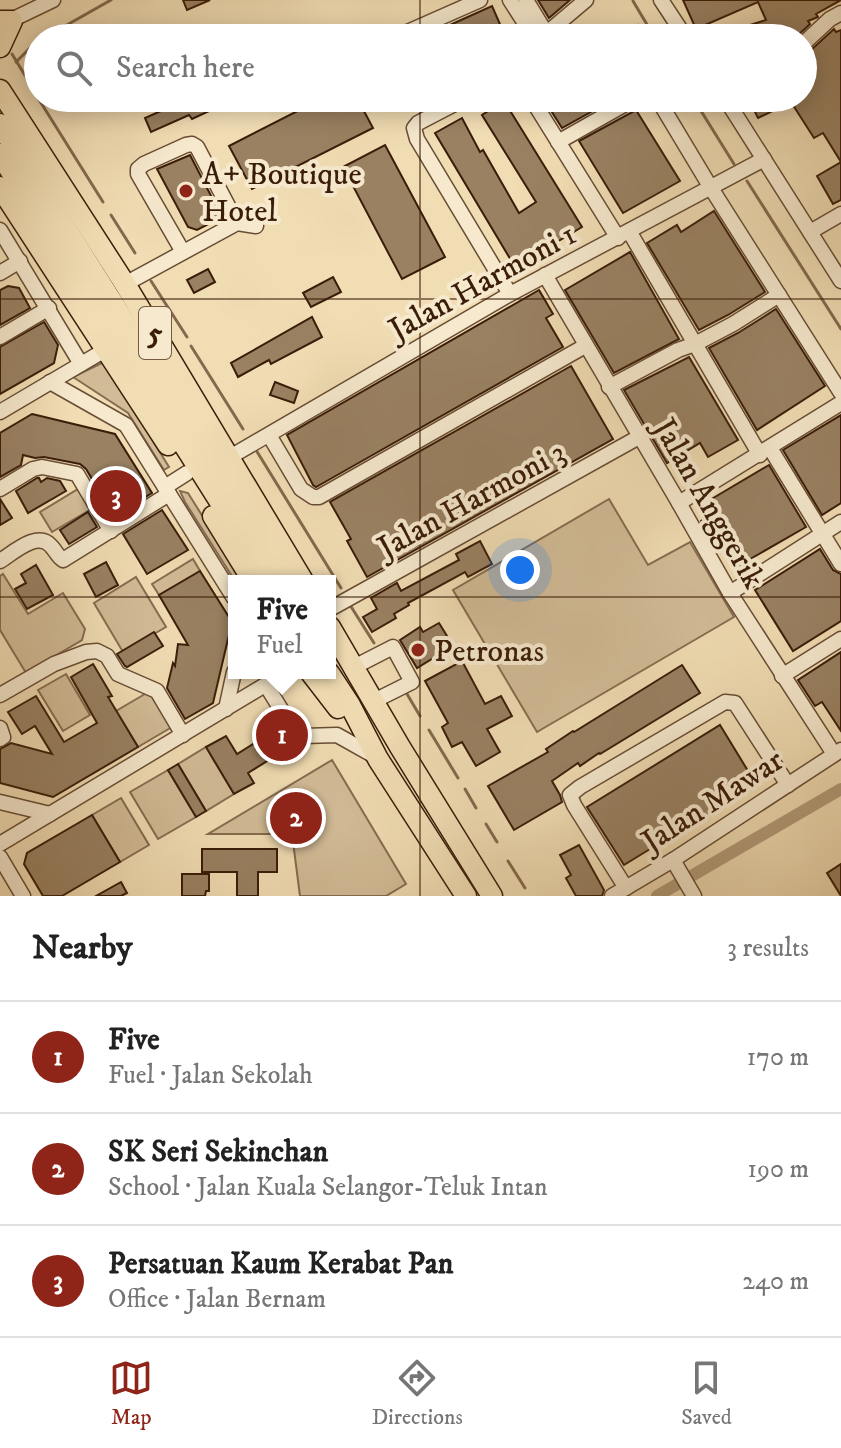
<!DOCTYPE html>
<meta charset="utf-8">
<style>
:root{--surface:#fff;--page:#f6f6f6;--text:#222;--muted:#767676;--line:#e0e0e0;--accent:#8f2418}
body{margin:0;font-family:"IM FELL DW Pica",serif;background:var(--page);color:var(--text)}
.you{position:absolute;left:520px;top:570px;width:28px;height:28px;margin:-20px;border:6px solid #fff;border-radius:50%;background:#1a73e8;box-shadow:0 0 0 12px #1a73e833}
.badge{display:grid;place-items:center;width:52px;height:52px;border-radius:50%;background:var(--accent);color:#fff;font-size:26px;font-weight:700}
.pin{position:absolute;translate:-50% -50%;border:4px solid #fff;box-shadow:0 2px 8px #0006}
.popup{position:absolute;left:228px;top:575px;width:108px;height:104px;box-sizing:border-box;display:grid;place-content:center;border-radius:0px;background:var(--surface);filter:drop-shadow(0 2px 6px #0005);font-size:26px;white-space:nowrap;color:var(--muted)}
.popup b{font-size:30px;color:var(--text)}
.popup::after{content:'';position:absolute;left:50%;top:100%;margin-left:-16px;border:16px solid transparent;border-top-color:var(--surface)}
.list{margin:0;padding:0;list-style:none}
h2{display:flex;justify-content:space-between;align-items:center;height:104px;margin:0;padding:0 32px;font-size:34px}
h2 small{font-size:26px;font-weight:400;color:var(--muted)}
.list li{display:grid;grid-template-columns:52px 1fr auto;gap:24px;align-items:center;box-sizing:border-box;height:112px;padding:0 32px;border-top:2px solid var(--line)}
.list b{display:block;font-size:30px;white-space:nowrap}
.list p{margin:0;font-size:26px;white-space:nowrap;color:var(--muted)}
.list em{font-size:26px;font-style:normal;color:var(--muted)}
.icon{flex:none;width:44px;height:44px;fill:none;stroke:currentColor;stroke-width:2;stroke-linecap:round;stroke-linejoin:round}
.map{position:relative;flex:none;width:841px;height:896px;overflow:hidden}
.search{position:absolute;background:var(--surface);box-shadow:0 4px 20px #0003;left:24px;right:24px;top:24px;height:88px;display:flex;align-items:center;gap:20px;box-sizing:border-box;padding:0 28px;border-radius:44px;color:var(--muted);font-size:30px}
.sheet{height:440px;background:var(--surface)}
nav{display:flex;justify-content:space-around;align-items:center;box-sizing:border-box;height:112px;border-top:2px solid var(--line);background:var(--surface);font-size:22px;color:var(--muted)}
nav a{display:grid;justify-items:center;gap:4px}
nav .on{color:var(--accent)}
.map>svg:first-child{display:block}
.green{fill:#d2bc97;stroke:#866c50;stroke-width:2}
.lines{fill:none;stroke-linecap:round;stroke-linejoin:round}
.stream{stroke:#83694d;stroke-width:3}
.canal{stroke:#b39c7a;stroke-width:12}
.building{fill:#998162;stroke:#3a1d09;stroke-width:2}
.minor-casing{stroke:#684d34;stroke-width:17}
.highway-casing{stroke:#3a1d09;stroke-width:23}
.minor{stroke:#f6e9ce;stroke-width:14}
.highway{stroke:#f1ddb4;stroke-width:20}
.grid{fill:none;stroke:#3a1d09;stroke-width:2;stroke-opacity:0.55}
.poi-dot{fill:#8f2418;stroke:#f6e9ce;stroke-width:3}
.labels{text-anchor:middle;stroke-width:8;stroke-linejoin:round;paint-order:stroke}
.shield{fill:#f6e9ce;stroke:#725a44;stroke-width:2}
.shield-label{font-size:30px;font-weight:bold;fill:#3a1d09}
.poi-label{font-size:32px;fill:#3a1d09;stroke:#f6e9ce;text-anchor:start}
.street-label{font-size:32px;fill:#3a1d09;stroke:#f6e9ce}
</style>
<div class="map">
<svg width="841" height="896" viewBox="0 0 841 896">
<rect width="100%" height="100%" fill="#f1ddb4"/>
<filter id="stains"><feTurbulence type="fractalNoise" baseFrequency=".0025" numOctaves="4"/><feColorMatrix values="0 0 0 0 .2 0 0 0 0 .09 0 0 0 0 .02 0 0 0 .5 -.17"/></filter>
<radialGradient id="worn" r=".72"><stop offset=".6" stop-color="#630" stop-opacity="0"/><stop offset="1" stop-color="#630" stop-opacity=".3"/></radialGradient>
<g class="green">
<polygon points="104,362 169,467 164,470 128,413 73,377"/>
<polygon points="83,486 95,507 52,532 40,512"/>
<polygon points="180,491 188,493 243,581 235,581 185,502"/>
<polygon points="609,499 648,565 690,542 734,617 537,732 453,590"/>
<polygon points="193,559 200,571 159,595 152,584"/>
<polygon points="3,574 28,614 63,593 85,629 82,640 26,673 0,630 0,576"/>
<polygon points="136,577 166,627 123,652 94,603"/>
<polygon points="66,674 90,715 63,731 38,690"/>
<polygon points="150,691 172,727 138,747 116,711"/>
<polygon points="206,747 234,794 206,811 178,764"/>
<polygon points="332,760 406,884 386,896 300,896 292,834 208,834"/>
<polygon points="168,770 196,817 158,839 130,792"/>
<polygon points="121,798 149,845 120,862 92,815"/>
</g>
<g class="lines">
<g class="stream">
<polyline points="633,1 655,38"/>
<polyline points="51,34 111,0"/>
<polyline points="12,54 38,97"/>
<polyline points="16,62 33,45"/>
<polyline points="38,98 103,202"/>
<polyline points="693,98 734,164"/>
<polyline points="747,181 841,329"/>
<polyline points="111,215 135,253"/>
<polyline points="151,281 187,337"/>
<polyline points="191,346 243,429"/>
<polyline points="256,450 341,588"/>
<polyline points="350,605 374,643"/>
<polyline points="407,694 420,716"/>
<polyline points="429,730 458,778"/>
<polyline points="465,789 476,808"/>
<polyline points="486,824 497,842"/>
<polyline points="508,861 525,888"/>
</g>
<polyline class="canal" points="657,896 841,789"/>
</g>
<g class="building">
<polygon points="183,0 210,0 187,10"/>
<polygon points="538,0 570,0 549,18"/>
<polygon points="683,0 841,0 816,14 818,17 808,21 810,24 795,38 748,38 744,27 766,20 758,2 696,29"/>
<polygon points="492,6 506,38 421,38"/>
<polygon points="638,25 646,38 617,38"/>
<polygon points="834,29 836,32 841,30 841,200 833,204 817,176 841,162 823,133 814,138 791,102 758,118 751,104 763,98 803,98 803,79 807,77 803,69 803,54 810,51"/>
<polygon points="190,98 237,98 192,119 189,115 151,132 145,118"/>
<polygon points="323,98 357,98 373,128 252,189 229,146"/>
<polygon points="543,98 616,98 562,128"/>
<polygon points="504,101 582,227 515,267 435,133 462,118 480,152 483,150 519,213 536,202 482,115"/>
<polygon points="636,110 680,181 623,213 579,141"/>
<polygon points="385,145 445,257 402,279 343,167"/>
<polygon points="190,155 222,217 197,230 188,227 157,169"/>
<polygon points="714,211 765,292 728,315 699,330 647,243 677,225 681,232"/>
<polygon points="630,252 679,339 614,373 565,290"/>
<polygon points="208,269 215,282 194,293 187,280"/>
<polygon points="333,277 341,292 311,307 303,293"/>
<polygon points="8,286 19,288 30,308 0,325 0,290"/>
<polygon points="539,290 553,314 546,318 563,347 332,478 316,487 313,485 287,435"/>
<polygon points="776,309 825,386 757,430 709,348 738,333"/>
<polygon points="312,317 322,337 271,364 269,360 238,377 231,363"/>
<polygon points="44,322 58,345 54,363 0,394 0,347"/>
<polygon points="689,357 738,440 708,457 700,443 667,463 624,390"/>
<polygon points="571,366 613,439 367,577 347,541 351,539 330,502"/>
<polygon points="275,382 298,391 294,403 270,395"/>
<polygon points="32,414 115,434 152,493 114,516 86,469 80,464 44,457 35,458 23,455 21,465 0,477 0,433"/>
<polygon points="841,415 841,503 822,515 783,450"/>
<polygon points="769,465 806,527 738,566 716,529 708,533 701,521 705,518 698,507"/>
<polygon points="37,478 39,478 41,482 47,478 60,481 66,491 28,513 16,491"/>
<polygon points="0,499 12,518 0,525"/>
<polygon points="162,510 188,550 147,574 123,534"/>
<polygon points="88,512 97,527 69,544 60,530"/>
<polygon points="480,541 492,564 468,577 465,572 408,603 409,605 394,614 396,618 372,632 363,617 377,609 371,598 397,583 401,591 459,560 456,554"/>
<polygon points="820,549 833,570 841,574 841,621 793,651 755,590"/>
<polygon points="106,562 118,585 96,597 84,574"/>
<polygon points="36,565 53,595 27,609 15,589 26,583 21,574"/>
<polygon points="200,571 232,622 213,703 185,719 167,688 173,663 175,666 178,644 188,645 159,595"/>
<polygon points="439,623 447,636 442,639 448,649 417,668 400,640 420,627 423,632"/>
<polygon points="154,632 163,646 127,667 125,666 117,654"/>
<polygon points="841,652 841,731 822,702 815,706 798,680"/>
<polygon points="462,661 485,704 501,696 512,716 487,729 500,752 476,766 462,742 452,747 442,727 448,723 425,681"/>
<polygon points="93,664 112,696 108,697 138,747 53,797 0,783 0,749 11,743 52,754 35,726 22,734 8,712 36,696 64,742 97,723 71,677"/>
<polygon points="682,665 700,693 600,754 599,753 580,766 578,763 552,781 560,795 562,802 514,830 488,786 548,752 546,749 573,731 574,732"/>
<polygon points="273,716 297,752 284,759 280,753 248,773 254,783 234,794 206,747 226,736 237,754 269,734 262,723"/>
<polygon points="720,725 756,784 624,865 587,807"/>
<polygon points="178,764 206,811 196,817 168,770"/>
<polygon points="92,815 120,862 62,896 43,896 24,864 27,853"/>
<polygon points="579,845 604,890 602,896 576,896 566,878 571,875 560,855"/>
<polygon points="202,849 277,849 277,872 258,872 258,896 237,896 237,872 202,872"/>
<polygon points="841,864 841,896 827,873"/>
<polygon points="182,874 209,874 209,891 206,891 205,896 182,896"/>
<polygon points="121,882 127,893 121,896 96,896"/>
</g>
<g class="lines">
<g class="minor-casing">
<g id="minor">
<polyline points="510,0 526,25 522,38"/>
<polyline points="526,0 546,33"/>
<polyline points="661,0 686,38"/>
<polyline points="3,24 53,0"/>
<polyline points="394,38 480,0"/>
<polyline points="541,38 586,0"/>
<polyline points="803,44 830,19 841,13"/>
<polyline points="466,98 418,123 414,128 417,139 510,294"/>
<polyline points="531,98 618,238"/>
<polyline points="657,98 711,188 841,393"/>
<polyline points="725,98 841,281"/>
<polyline points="558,142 636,98"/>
<polyline points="0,230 81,364"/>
<polyline points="629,231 760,455"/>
<polyline points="810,232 841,214"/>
<polyline points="183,252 138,174 138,169 144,164 186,145 192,144 197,147 237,223"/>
<polyline points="0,273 20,261"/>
<polyline points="545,275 679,503 730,593 834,754"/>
<polyline points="125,284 237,223 256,226"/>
<polyline points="0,337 49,308"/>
<polyline points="50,382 126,425 234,598"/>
<polyline points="609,387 678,350 695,344 733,324 779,295"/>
<polyline points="0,412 105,350"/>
<polyline points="269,435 301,489 313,497 319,497 585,346"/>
<polyline points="770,448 841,564"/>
<polyline points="230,457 510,294 764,159"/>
<polyline points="165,487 187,473"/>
<polyline points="0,489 33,469 42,467 77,474 111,531"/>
<polyline points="679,503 841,403"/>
<path d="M 0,561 C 13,553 38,530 51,546 C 56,551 57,556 63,560 L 169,494"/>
<polyline points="730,593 841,522"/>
<polyline points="330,609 639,437"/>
<polyline points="354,667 393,647 412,682 374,701"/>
<polyline points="782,676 841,639"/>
<polyline points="266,685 293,729 304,736 337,735 378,758"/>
<polyline points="0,695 54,664 86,652 97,651 107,656 118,674 157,691 183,735"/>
<polyline points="226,709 234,672"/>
<polyline points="0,728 3,737 0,739"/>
<polyline points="0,802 50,814"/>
<polyline points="0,844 285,673"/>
<polyline points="0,857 23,896"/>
<polyline points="673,860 694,896"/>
<polyline points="626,888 574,805 570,795 580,787 725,702 735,703 788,785"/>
<polyline points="612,896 673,860 841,750"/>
</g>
</g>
<g class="highway-casing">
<g id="highway">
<polyline points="0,21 12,21 0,47"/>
<polyline points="0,90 125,284 303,581"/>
<polyline points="0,124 284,574"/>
<polyline points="0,154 270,581"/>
<polyline points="0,187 168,445"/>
<polyline points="213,516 253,581"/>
<polyline points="330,627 400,747 492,896"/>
<polyline points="311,673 338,708"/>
<polyline points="329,673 350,705 378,759 466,896"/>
</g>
</g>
<use href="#minor" class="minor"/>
<use href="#highway" class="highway"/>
</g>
<path class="grid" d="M 420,0 L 420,38M 420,98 L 420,896M 0,299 L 841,299M 0,597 L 841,597"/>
<g class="poi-dot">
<circle cx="186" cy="191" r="8"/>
<circle cx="418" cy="650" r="8"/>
</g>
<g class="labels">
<rect class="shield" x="139" y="307" width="32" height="52" rx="6"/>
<g class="shield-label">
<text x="155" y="343">5</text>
</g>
<g class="poi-label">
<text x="202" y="184">A+ Boutique<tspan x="202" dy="37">Hotel</tspan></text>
<text x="434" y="661">Petronas</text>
</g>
<g class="street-label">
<text transform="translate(482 281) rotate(-29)" y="11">Jalan Harmoni 1</text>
<text transform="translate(471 499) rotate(-29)" y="11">Jalan Harmoni 3</text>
<text transform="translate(710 503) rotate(60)" y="11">Jalan Anggerik</text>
<text transform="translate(712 800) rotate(-33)" y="11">Jalan Mawar</text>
</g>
</g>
<rect width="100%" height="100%" filter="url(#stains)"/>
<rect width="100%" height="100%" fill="url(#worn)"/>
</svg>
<div class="you"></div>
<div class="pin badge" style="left:282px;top:735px">1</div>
<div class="popup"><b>Five</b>Fuel</div>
<div class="pin badge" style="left:296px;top:818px">2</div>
<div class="pin badge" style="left:116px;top:496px">3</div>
<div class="search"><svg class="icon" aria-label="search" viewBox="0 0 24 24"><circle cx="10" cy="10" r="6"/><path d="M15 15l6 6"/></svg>Search here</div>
</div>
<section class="sheet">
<h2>Nearby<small>3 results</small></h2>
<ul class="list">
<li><span class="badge">1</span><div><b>Five</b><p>Fuel · Jalan Sekolah</p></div><em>170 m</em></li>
<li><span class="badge">2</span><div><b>SK Seri Sekinchan</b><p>School · Jalan Kuala Selangor-Teluk Intan</p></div><em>190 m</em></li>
<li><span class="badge">3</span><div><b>Persatuan Kaum Kerabat Pan</b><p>Office · Jalan Bernam</p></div><em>240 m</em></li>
</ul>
</section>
<nav>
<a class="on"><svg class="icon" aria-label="map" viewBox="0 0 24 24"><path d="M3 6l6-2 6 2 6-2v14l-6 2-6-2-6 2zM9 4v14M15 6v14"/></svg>Map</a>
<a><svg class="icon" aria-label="directions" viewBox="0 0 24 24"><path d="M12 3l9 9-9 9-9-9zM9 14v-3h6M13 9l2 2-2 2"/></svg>Directions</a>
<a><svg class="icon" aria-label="saved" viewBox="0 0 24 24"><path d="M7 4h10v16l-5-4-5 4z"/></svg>Saved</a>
</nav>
